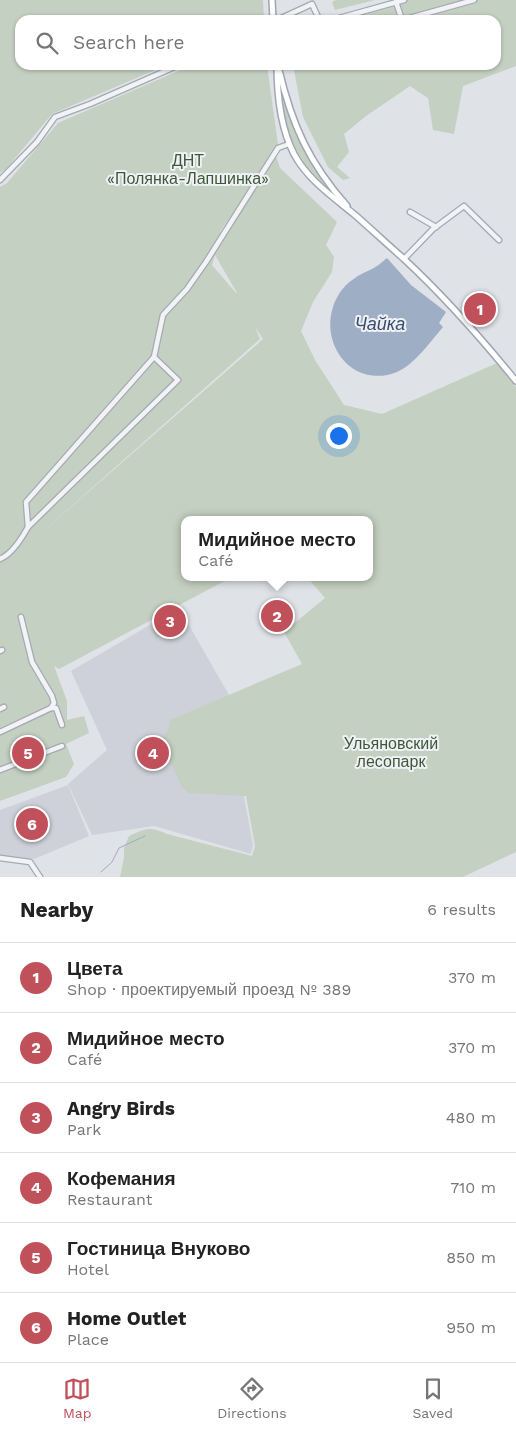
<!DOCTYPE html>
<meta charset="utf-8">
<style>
:root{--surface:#fff;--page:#f6f6f6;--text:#222;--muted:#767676;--line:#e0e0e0;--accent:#c0515b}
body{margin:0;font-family:"Work Sans",sans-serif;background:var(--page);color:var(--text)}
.you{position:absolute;left:338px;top:435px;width:18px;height:18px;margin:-12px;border:4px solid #fff;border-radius:50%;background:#1a73e8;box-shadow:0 0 0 8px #1a73e833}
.badge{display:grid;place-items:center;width:32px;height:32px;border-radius:50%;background:var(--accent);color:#fff;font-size:16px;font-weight:700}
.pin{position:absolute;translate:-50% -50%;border:2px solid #fff;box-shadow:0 1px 5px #0006}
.popup{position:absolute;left:181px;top:516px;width:192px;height:65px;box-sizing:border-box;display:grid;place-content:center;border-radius:10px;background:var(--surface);filter:drop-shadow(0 1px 4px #0005);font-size:16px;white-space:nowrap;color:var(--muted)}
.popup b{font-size:19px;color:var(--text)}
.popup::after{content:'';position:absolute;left:50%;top:100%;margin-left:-10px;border:10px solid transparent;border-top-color:var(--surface)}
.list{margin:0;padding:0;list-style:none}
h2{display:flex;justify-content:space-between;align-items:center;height:65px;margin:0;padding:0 20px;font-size:21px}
h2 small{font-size:16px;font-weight:400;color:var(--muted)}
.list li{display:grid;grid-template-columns:32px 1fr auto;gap:15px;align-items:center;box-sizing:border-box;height:70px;padding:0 20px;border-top:1px solid var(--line)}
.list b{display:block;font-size:19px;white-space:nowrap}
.list p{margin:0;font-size:16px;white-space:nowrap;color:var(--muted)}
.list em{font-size:16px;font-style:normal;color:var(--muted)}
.icon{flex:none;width:28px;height:28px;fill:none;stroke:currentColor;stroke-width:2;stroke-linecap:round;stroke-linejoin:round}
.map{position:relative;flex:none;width:516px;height:877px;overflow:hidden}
.search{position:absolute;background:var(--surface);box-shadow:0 1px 4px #0004;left:15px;right:15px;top:15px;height:55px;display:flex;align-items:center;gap:12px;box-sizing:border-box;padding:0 18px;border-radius:15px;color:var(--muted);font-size:19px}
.sheet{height:485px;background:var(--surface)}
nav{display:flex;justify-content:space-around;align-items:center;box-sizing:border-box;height:70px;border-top:1px solid var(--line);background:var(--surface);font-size:14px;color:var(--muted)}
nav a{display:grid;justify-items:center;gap:2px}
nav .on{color:var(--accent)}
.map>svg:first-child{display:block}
.built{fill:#ced1d9}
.green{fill:#c4d0c1;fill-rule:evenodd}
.water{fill:#9eaec4}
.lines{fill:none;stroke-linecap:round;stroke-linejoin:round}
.stream{stroke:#9eaec4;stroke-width:1}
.minor-casing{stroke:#a5a9b1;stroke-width:7}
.major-casing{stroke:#a0a6b2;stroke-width:8}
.minor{stroke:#f2f3f6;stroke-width:4.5}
.major{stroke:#fff;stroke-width:5}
.labels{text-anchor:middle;stroke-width:4;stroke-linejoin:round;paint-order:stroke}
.park-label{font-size:16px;fill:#3d5739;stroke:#eff1f5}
.water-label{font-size:18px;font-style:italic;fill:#384c6c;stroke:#eff1f5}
</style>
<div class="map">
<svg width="516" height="877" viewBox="0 0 516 877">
<rect width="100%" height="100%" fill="#dfe2e7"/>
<g class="built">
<polygon points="179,608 244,721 244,797 253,845 251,854 154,826 92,835 68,784 107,750 71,671"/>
<polygon points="68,785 89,836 34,859 0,856 0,810"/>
</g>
<g class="green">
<polygon points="0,0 263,0 264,20 20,20 20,65 167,65 52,114 6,169 0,173"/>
<polygon points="336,0 375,0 335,10 332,2"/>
<polygon points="407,0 516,0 516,66 463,86 454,134 433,130 428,98 410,86 366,116 344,134 349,152 337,167 350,178 343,180 328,167 303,117 293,65 496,65 496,20 340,20"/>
<path d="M 192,65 L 267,65 L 279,152 L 276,156 L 280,168 L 337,222 L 326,245 L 334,257 L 332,272 L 313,302 L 301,331 L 315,360 L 344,405 L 382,414 L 497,363 L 516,387 L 516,852 L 463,877 L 120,877 L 124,858 L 124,848 L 129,836 C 147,828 150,826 167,834 L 252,856 L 255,846 L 246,796 L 189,793 L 182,787 L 160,740 L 168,731 L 170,720 L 302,664 L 284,632 L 325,598 L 307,577 L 370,577 L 370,520 L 184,520 L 184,577 L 232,577 L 59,669 L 54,666 L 67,701 L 67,720 L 84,716 L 89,733 L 66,744 L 74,764 L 66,777 L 0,801 L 0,187 L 7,183 L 58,123 ZM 249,192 L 216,249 L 221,230 ZM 215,255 L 237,293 L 236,293 L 212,265 ZM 255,327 L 263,339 L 30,543 L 260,339 Z"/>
<path d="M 281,89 C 291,128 307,163 332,194 C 297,160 286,138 281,89 Z"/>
<polygon points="174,614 179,627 156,638 151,629"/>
</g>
<path class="water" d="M 387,258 L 411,285 L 446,312 L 439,323 L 443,327 C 430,342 415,364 397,372 C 349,391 313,336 339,294 C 347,281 359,275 372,269 C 377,267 383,261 387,258 Z"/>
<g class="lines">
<polyline class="stream" points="101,872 112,862 119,848 145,836"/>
<g class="minor-casing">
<g id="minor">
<polyline points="396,2 401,17 406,19 474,0"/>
<polyline points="277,20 312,4 318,17 322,20"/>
<polyline points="332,20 404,0"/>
<polyline points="0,180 37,142 55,117 90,104 179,65"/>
<polyline points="410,212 436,227"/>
<polyline points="404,259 433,229 464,206 499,240"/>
<polyline points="28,527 26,502 154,357 163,315 187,289 206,262 278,148 289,144"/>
<path d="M 0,559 C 12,554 22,538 28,527 L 178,380 L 154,357"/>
<polyline points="0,651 2,650"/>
<polyline points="51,708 56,708 62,725"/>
<polyline points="0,709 4,707"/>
<polyline points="0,732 51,708 54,703 52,696 32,662 21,617"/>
<polyline points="0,770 62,746"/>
<polyline points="0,858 30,862 40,877"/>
</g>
</g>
<g class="major-casing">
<g id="major">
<polyline points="272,0 273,20"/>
<path d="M 277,65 C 277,95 280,127 294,154 C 308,180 332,196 355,215 C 371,229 387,244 403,258 C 444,296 481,338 516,381"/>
<path d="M 279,70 C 292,125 309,163 347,206"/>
</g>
</g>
<use href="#minor" class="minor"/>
<use href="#major" class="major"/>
</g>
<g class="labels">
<g class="park-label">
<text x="188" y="166">ДНТ<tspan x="188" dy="18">«Полянка-Лапшинка»</tspan></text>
<text x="391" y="749">Ульяновский<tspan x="391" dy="18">лесопарк</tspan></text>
</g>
<g class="water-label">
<text x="380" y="330">Чайка</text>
</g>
</g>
</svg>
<div class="you"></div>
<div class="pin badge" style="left:480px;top:309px">1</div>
<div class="pin badge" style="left:277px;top:616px">2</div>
<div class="popup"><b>Мидийное место</b>Café</div>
<div class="pin badge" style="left:170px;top:621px">3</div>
<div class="pin badge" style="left:153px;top:753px">4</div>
<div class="pin badge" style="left:28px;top:753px">5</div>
<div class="pin badge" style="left:32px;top:824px">6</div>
<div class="search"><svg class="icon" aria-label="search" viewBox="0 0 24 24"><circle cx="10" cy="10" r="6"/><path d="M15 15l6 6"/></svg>Search here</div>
</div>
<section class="sheet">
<h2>Nearby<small>6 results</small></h2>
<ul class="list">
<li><span class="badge">1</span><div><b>Цвета</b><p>Shop · проектируемый проезд № 389</p></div><em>370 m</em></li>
<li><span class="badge">2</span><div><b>Мидийное место</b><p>Café</p></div><em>370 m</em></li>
<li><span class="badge">3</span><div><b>Angry Birds</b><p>Park</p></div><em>480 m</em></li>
<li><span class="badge">4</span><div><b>Кофемания</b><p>Restaurant</p></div><em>710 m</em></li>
<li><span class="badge">5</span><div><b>Гостиница Внуково</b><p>Hotel</p></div><em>850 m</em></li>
<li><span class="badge">6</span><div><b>Home Outlet</b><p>Place</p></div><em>950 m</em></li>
</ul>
</section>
<nav>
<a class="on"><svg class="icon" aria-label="map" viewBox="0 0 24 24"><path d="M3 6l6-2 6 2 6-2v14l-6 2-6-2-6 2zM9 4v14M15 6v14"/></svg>Map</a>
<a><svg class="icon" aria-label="directions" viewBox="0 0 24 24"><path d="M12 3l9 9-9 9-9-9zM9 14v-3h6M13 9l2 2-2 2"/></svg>Directions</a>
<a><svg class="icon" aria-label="saved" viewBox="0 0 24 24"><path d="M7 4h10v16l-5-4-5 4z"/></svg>Saved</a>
</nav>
